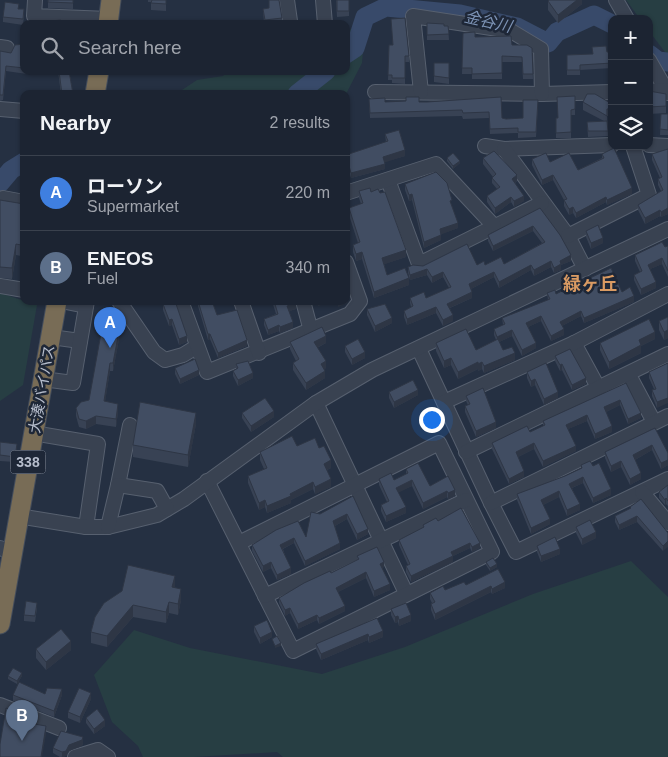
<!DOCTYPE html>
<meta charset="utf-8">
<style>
:root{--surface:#1c2432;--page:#252c3a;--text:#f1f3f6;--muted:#a0a4ac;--line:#3a414d;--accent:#8bb2fc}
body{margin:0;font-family:Arial,"Noto Sans JP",sans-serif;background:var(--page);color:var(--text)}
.controls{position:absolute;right:15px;top:15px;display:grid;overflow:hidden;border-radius:10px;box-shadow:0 1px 4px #0004}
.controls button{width:45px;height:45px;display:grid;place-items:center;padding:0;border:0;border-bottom:1px solid var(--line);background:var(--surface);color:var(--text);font:25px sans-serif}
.you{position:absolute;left:431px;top:419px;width:18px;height:18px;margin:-12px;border:4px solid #fff;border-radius:50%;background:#1a73e8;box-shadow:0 0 0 8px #1a73e833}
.badge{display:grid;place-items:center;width:32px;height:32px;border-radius:50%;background:var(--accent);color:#fff;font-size:16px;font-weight:700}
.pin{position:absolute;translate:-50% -41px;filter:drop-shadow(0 1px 2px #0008)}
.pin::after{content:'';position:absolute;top:26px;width:18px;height:15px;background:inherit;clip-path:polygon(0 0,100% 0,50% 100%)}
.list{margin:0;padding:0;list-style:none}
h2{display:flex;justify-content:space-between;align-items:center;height:65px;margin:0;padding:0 20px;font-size:21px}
h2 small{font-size:16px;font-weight:400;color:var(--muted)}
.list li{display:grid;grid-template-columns:32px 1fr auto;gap:15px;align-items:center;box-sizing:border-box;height:75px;padding:0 20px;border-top:1px solid var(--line)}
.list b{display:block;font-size:19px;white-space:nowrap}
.list p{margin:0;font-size:16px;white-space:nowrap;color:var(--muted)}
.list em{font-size:16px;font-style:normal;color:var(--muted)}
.icon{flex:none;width:28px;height:28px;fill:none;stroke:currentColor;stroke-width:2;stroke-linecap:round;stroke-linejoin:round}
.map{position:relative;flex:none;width:668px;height:757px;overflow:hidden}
.search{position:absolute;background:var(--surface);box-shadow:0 1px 4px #0004;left:20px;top:20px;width:330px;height:55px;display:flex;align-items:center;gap:12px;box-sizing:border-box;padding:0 18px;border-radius:10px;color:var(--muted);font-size:19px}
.panel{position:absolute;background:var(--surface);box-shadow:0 1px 4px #0004;left:20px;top:90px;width:330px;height:215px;border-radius:10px}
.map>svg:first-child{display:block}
.green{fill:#273e43}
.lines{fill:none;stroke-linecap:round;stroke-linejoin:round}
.river{stroke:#384a6a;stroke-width:19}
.minor-casing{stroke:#57606f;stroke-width:16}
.highway-casing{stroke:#444d5c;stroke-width:21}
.minor{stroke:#394251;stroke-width:14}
.highway{stroke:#786c56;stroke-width:19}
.wall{fill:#384254}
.shaded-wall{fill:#2e3645}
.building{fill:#414d62;stroke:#2e3645}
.labels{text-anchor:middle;stroke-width:5;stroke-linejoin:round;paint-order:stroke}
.shield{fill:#1e2737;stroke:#88909f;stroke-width:1}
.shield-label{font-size:14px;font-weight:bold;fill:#b6bdcc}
.street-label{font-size:15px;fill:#b6bdcc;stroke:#1e2737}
.water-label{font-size:16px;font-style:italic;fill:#7c92b4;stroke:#1e2737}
.quarter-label{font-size:18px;font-weight:bold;fill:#da9b63;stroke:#1e2737}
</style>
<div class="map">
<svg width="668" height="757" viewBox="0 0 668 757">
<rect width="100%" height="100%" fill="#253042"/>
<g class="green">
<polygon points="626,0 668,0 668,56 649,31 649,19 640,19"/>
<polygon points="350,29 364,38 362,63 346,94 176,94 197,80 223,76 228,71 346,71 346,30"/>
<polygon points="0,293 37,305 23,385 0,401"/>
<polygon points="631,561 668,597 668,757 283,757 277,752 194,757 143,757 138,746 112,722 94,675 134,630 190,648 322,674 405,647 533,594"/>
</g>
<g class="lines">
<g class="river">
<polyline points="346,54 355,48 365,17 386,7 460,14 517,27 548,43 557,32 594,15 612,24"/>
<polyline points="649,54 658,61 668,62"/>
<polyline points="297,94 326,71"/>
<polyline points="0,183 11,170 24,162"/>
</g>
<g class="minor-casing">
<g id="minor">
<polyline points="35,0 34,16 109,19"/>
<polyline points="287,0 290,21"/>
<polyline points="323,0 325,24"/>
<polyline points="616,0 627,19"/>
<polyline points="0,47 7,48"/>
<polyline points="649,60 668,93"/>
<polyline points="649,91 666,90"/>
<polyline points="375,92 542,94 612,92"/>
<polyline points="421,92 413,16 511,31 541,49 542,94"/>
<polyline points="0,109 24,111"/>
<polyline points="649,145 668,146"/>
<polyline points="485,146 504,149 612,145"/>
<polyline points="504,149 568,236 585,269"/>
<polyline points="388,180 419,264 542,203"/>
<polyline points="346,193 436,164 494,226"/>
<polyline points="3,198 24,202"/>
<polyline points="568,236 649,195 633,146"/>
<polyline points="0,286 24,290"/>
<polyline points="61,301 86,306"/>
<polyline points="119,301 154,352 165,360 183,355 196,347"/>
<polyline points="181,301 207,372 350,314 360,301 346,262"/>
<polyline points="241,301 259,353"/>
<polyline points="303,301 311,331"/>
<polyline points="51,337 80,341"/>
<polyline points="574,343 599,389"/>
<polyline points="419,349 491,503 516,552 668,479"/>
<polyline points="629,375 654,422"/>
<polyline points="43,379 73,383 87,301"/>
<polyline points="444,402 574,343 668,294"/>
<polyline points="316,403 406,593"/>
<polyline points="33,433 98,444 86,527"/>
<polyline points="466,452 668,354"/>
<polyline points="207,481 293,651 492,552 439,443 239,543"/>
<polyline points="118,485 130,425"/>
<polyline points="642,492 668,523"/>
<polyline points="491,503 668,416"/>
<polyline points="18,516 86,527 108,527 157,515 184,499 316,403 372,370 668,229"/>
<polyline points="108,527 118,485 157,491 167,509"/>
<polyline points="0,548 12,552"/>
<polyline points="265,596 466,500"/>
<polyline points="0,705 59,728"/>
<polyline points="75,757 98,750 108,757"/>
</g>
</g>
<g class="highway-casing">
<g id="highway">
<polyline points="108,24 111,0"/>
<polyline points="95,94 99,71"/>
<polyline points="0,624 57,301"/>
</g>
</g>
<use href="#minor" class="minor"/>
<use href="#highway" class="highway"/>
</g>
<g class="wall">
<polygon points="48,0 73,0 73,9 48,8"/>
<polygon points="148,0 166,0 166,11 151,10 151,2 148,2"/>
<polygon points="336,0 349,11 349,16 337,17"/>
<polygon points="582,0 582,4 558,23 548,10 548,1"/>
<polygon points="269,8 282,18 282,24 264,24 263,9"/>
<polygon points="19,9 24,15 23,25 3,22 3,17"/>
<polygon points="391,19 409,56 409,62 405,62 405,84 392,83 392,80 388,80 389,45 393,45"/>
<polygon points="427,23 444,26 448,26 449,40 427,40"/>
<polygon points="463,33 475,37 512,45 532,48 533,79 523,79 522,62 502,62 502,79 472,79 472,74 462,74"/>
<polygon points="24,44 24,71 27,71 27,74 6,71 3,100 0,101 0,51 11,53"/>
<polygon points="612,52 612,68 580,70 580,75 567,75 567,55 592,54"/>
<polygon points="434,63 449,63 449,84 434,82"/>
<polygon points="58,71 69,71 73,94 61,94"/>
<polygon points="649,91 666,94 666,113 649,114"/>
<polygon points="575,96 575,115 571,115 571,138 556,138 556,118 558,118"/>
<polygon points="501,97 502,118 506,119 523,118 538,105 536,137 518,138 518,133 490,134 489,118 463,119 462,116 370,118 369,99 385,102 427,102"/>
<polygon points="583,102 612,104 612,116 607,116 608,136 588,137 587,122 604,121 583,110"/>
<polygon points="24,114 24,132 22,132"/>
<polygon points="661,114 668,114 668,135 660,135"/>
<polygon points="385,134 405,156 384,162 385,169 351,178 346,162 346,155 386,142"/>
<polygon points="668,149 668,214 661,217 660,216 645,224 638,210 638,205 661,191 658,185 658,179 660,178 652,160 652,154"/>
<polygon points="602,154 632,194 607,205 606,202 576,218 573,213 569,215 564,206 564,200 553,180 542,185 532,165 532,159 550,162 578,170 602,158"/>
<polygon points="447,158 460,163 453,169 447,161"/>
<polygon points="483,158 517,181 515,183 524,201 514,207 511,202 495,214 487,202 487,196 497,189 492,183 492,178 493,177 483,164"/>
<polygon points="405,184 452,206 458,228 441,234 441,240 424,248 412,200 409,201 405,190"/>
<polygon points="359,191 371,192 406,257 384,264 387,275 409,285 374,298 362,259 356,261 353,252 353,245 358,243 349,215 349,208 361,204 359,198"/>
<polygon points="0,200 24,204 21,256 16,255 12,279 0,278"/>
<polygon points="540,208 571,261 561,265 561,270 554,273 551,267 534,276 531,270 499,288 494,277 471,289 472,298 450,308 453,321 443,326 436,313 407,325 404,317 404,311 411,307 410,303 410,298 426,298 449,288 443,277 432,283 427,275 410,280 408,273 408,267 504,264 542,243 533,231 493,251 488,241 488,235"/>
<polygon points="586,231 603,243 591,249 586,237"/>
<polygon points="668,246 668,277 662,264 650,269 656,288 641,295 634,280 634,275 640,272 635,261 635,255"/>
<polygon points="588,279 622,292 634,302 584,323 581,316 562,326 564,335 551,341 541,321 528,327 536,348 522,356 512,336 499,342 503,350 515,360 484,373 482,369 478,371 478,369 458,379 451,365 444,368 436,351 436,343 476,350 496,340 494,335 494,329 503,325 502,318 548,300 547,293 556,294 572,291 588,283"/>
<polygon points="163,301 175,301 187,342 179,345 172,325 169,326 163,310 163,304 164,304"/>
<polygon points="198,301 217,315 247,346 218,358 210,339 208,340 198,306"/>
<polygon points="272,301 296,301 296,309 289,311 293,328 280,333 279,331 268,335 264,325 264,319 276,314"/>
<polygon points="367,309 392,323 375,332 367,315"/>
<polygon points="668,317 668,338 664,340 659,330 659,321"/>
<polygon points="119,339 113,371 110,371 105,401 118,412 116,427 96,424 86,429 79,427 76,416 76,408 89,400"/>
<polygon points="655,339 641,346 641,353 609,369 600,350 600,343"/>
<polygon points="290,342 326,343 317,348 326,368 324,369 325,378 306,390 293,370 293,363 296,361 290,349"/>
<polygon points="345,346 365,358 352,365 345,352"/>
<polygon points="555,356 586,384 572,390 562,370 560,371 555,361"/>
<polygon points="668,363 657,408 652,396 652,390 654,389 649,378 649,372"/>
<polygon points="236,364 253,378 238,386 233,376 233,371 236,369"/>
<polygon points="175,368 199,375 180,384 175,374"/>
<polygon points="527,372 558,398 544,405 535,385 531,387 527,378"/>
<polygon points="626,383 641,418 628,424 620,405 606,412 612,432 595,439 587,421 568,429 576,451 543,467 534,449 518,457 524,477 509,484 492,449 492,443 530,432 543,426 543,421"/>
<polygon points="389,392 418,395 394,408 389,398"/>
<polygon points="466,396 496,428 476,437 465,412 465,406 468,405 466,401"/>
<polygon points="242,413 274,417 251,432 242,418"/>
<polygon points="196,424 188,467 133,457 133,445"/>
<polygon points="655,428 668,453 668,465 661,469 652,450 635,460 641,479 630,485 621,467 611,472 605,458 605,452"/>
<polygon points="0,442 17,450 15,462 0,461"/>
<polygon points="297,446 319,448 331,468 327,470 331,487 315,494 313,489 291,500 291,503 267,513 265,507 259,510 248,483 248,476 264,469 260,460 260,452"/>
<polygon points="581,465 593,466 611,495 593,503 583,483 572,488 580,510 567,516 559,497 543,505 550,524 531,534 517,500 517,494 565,476 581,469"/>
<polygon points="406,469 430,486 448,476 455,496 448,499 447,497 423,509 412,486 398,492 406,513 386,522 381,511 381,505 387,502 379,485 379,479 394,480 406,474"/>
<polygon points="668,485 668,506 666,504 665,505 659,498 659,492"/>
<polygon points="353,496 368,534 357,540 347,519 335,526 340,549 305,566 294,543 283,549 291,574 277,580 271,568 263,572 252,551 252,545 276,530 306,537 320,514"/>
<polygon points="630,507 668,533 663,551 637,522 619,530 615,522 615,516 630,509"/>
<polygon points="438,521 480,548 472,552 470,548 453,556 453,562 411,582 406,572 406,566 408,565 399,545 399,540 423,528 423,525"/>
<polygon points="576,527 596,538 582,545 576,533"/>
<polygon points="537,546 560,554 541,562 537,552"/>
<polygon points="357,556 384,567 382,568 390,590 374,597 366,578 338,592 345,611 319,624 317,620 298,629 290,613 285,616 279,603 279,598 331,573 357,560"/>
<polygon points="486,562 497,567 490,571 486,565"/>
<polygon points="466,585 505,588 492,594 491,592 435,620 431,610 431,604 432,603 430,599 430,593"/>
<polygon points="175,588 181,600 178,615 169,613 166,623 133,617 107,647 91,643 91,632 95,617"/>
<polygon points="37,608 35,622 24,621 24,615"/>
<polygon points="391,609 411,621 399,626 398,622 395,623 391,615"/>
<polygon points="377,618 383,637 369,643 368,640 321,660 316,649 316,644"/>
<polygon points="254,626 272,637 260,644 254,632"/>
<polygon points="36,649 71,650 46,670 36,658"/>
<polygon points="8,676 22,676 17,684 8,679"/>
<polygon points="45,694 62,695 54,717 13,701 13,695"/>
<polygon points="91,699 80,723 68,718 68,712"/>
<polygon points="86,718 105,726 94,734 86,723"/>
<polygon points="83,743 82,746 69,751 66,756 60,757 53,753 53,748"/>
</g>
<g class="shaded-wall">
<polygon points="577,0 582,0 582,4 558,23 558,15"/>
<polygon points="405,150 405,156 383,163 383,157"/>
<polygon points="460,161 460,163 453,169 453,166"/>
<polygon points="385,164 385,169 351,178 351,173"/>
<polygon points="517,175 517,181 512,185 512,179"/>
<polygon points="553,175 553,180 542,185 542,180"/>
<polygon points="632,188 632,194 607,205 607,200"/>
<polygon points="412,194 412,200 409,201 409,195"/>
<polygon points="524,196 524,201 514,207 514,201"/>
<polygon points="511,197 511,202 495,214 495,208"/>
<polygon points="606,197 606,202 576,218 576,213"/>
<polygon points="573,207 573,213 569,215 569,209"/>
<polygon points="668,208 668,214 661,217 661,212"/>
<polygon points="660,210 660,216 645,224 645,218"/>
<polygon points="458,223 458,228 440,235 440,229"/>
<polygon points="533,226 533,231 493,251 493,246"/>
<polygon points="24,228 24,240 21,256 21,245"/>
<polygon points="441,235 441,240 424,248 424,242"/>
<polygon points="603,238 603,243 591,249 591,243"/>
<polygon points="16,244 16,255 12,279 12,268"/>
<polygon points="406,250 406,257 382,265 382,258"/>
<polygon points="362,252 362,259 356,261 356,254"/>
<polygon points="571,255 571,261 561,265 561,270 554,273 554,268 560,261"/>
<polygon points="662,258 662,264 648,270 648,265"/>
<polygon points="551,261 551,267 534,276 534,270"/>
<polygon points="531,265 531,270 499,288 499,282"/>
<polygon points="427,269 427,275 410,280 410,275"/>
<polygon points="443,272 443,277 432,283 432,277"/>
<polygon points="494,272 494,277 469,290 469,284"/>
<polygon points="409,278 409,285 374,298 374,292"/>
<polygon points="656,282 656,288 641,295 641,289"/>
<polygon points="349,290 349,296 347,303 338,307 338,301 346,301 346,297"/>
<polygon points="472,292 472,298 447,309 447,304"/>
<polygon points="634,296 634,302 584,323 584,318"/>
<polygon points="318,301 333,301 318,306"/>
<polygon points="296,303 296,309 287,312 287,306"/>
<polygon points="436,307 436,313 407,325 407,319"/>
<polygon points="581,311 581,316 560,327 560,322"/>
<polygon points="453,315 453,321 443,326 443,320"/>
<polygon points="541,316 541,321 526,328 526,323"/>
<polygon points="392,318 392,323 375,332 375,326"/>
<polygon points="172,319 172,325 169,326 169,320"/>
<polygon points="293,322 293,328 280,333 280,327"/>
<polygon points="279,325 279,331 268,335 268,330"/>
<polygon points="564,329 564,335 551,341 551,336"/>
<polygon points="512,330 512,336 497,343 497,337"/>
<polygon points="668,330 668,338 664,340 664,332"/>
<polygon points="119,331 119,339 113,371 113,363"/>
<polygon points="655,332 655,339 641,346 641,353 609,369 609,362 639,340"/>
<polygon points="208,334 210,334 210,339 208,340"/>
<polygon points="187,336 187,342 179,345 179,339"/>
<polygon points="326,336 326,343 314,349 314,342"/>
<polygon points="247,340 247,346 218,358 218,353"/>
<polygon points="536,343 536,348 522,356 522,350"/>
<polygon points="365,352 365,358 352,365 352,359"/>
<polygon points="515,353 515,360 484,373 484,366"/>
<polygon points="451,358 451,365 444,368 444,361"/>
<polygon points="326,361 326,368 321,372 321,364"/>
<polygon points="478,362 478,369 458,379 458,372"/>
<polygon points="482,362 482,369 478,371 478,364"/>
<polygon points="110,363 110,371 104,409 104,401"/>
<polygon points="562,364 562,370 560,371 560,365"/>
<polygon points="199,370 199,375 180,384 180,379"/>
<polygon points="325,371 325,378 306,390 306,383"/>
<polygon points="253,373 253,378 238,386 238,380"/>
<polygon points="586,378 586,384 572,390 572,385"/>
<polygon points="535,379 535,385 531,387 531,381"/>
<polygon points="418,390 418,395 394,408 394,402"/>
<polygon points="558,392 558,398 544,405 544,399"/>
<polygon points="668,398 668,403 657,408 657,402"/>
<polygon points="620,400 620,405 604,413 604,407"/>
<polygon points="118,404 118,412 116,427 116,419"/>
<polygon points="274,411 274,417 251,432 251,426"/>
<polygon points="196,413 196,424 188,467 188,455"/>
<polygon points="641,413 641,418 628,424 628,419"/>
<polygon points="587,415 587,421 566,430 566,425"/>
<polygon points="96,416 96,424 86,429 86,421"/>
<polygon points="496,422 496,428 476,437 476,431"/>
<polygon points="612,426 612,432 595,439 595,434"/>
<polygon points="534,443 534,449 516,458 516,452"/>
<polygon points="652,445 652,450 633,461 633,455"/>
<polygon points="576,446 576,451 543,467 543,461"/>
<polygon points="331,460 331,468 324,471 324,464"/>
<polygon points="668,460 668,465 661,469 661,463"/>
<polygon points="621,461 621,467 611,472 611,466"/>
<polygon points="524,471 524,477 509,484 509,479"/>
<polygon points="641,473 641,479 630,485 630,479"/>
<polygon points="583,477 583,483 569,489 569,484"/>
<polygon points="331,479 331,487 315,494 315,487"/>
<polygon points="412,480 412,486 396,494 396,488"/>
<polygon points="313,482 313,489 291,500 291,503 267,513 267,506"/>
<polygon points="611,489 611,495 593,503 593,498"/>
<polygon points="455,490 455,496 448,499 448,493"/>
<polygon points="447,491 447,497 423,509 423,503"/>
<polygon points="559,491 559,497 541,506 541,500"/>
<polygon points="666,498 666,504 665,505 665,500"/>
<polygon points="265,500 265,507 259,510 259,503"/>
<polygon points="580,504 580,510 567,516 567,510"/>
<polygon points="406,507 406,513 386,522 386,516"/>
<polygon points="347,514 347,519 333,527 333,521"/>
<polygon points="637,516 637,522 619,530 619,525"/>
<polygon points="550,519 550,524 531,534 531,528"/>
<polygon points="368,529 368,534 357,540 357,534"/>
<polygon points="596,532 596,538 582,545 582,539"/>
<polygon points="294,538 294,543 280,550 280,545"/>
<polygon points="668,541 668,547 663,551 663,546"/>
<polygon points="340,543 340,549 305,566 305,561"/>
<polygon points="470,543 470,548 453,556 453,562 411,582 411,576 451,552"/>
<polygon points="480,543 480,548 472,552 472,547"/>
<polygon points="560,549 560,554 541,562 541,556"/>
<polygon points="271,562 271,568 263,572 263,566"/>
<polygon points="384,562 384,567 380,569 380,564"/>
<polygon points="497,564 497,567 490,571 490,568"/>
<polygon points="291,568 291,574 277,580 277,575"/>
<polygon points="366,572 366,578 336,593 336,588"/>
<polygon points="175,576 175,588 172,587"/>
<polygon points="505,582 505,588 492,594 492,589"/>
<polygon points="390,584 390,590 374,597 374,591"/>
<polygon points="491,586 491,592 435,620 435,614"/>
<polygon points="181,589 181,600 178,615 178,604"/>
<polygon points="169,602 169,613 166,623 166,612"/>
<polygon points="133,605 133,617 107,647 107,636"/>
<polygon points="345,606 345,611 319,624 319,618"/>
<polygon points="290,608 290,613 285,616 285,610"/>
<polygon points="317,615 317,620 298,629 298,624"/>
<polygon points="411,615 411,621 399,626 399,620"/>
<polygon points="398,616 398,622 395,623 395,617"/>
<polygon points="383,631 383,637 369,643 369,637"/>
<polygon points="272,632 272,637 260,644 260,638"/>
<polygon points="368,634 368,640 321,660 321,654"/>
<polygon points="71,641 71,650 46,670 46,662"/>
<polygon points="281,643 281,646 275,648 275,646"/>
<polygon points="22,673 22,676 17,684 17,681"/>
<polygon points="62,689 62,695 54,717 54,711"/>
<polygon points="91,693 91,699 80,723 80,717"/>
<polygon points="105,720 105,726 94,734 94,729"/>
<polygon points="46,726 46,734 42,757 41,757"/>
<polygon points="83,737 83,743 82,746 69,751 66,756 62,757 62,752 69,745"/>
</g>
<g class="building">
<polygon points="48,0 73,0 73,3 48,2"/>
<polygon points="152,0 166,0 166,4 151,3"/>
<polygon points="269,0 279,0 282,18 265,20 263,9 269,8"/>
<rect x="337" y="0" width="12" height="11"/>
<polygon points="549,0 577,0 558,15 548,1"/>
<polygon points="5,2 19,4 18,9 24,9 23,19 3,17"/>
<polygon points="405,18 409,56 405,56 405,78 392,78 392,75 388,75 389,45 393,45 391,19"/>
<polygon points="61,20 62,24 40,24 40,22"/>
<polygon points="427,23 444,24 444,26 448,26 449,34 427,35"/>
<polygon points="475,32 475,37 511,36 512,45 527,45 532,48 533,74 523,74 522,57 502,56 502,73 472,74 472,68 462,68 463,33"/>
<polygon points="24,44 24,68 6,66 3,95 0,95 0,51 11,53 15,45"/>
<polygon points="606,46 607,52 612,52 612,63 580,65 580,70 567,70 567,55 593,54 592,47"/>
<polygon points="434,63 449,63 449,78 434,76"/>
<polygon points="59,71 69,71 73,94 62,94"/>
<polygon points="649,91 666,94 666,106 649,107"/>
<polygon points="587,94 595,94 612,104 612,109 607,109 607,116 583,102"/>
<polygon points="575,96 575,109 571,110 571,132 556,133 556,118 558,118 557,97"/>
<polygon points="406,97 419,97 419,102 427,102 501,97 502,118 506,119 523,118 523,100 538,100 536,132 518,132 518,128 490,129 489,112 463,113 462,110 370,113 369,99 385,98 385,102 406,101"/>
<polygon points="661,114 668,114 668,130 660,129"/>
<polygon points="607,121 608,131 588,131 587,122"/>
<polygon points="399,130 405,150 383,157 385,164 351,173 346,155 388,141 385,134"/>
<polygon points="614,148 632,188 607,200 606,197 576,213 573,207 569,209 564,200 567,199 553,175 542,180 532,159 546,153 550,162 569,153 578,170 604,158 602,154"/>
<polygon points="668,149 668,208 661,212 660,210 645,218 638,205 663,190 658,179 662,177 652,154"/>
<polygon points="494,151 517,175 512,179 524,196 514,201 511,197 495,208 487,196 500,187 492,178 496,174 483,158"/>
<polygon points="453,153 460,161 453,166 447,158"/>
<polygon points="436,172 447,183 452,200 450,201 458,223 440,229 441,235 424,242 412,194 409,195 405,184"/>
<polygon points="370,188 371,192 378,189 380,193 385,192 406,250 382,258 387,275 405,268 409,278 374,292 362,252 356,254 353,245 360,242 349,208 363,203 359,191"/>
<polygon points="0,200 24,204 24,228 21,245 16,244 12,268 0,267"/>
<polygon points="540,208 560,235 571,255 560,261 561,264 554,268 551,261 534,270 531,265 499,282 494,272 469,284 472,292 447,304 453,315 443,320 436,307 407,319 404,311 413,306 410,298 424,292 426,298 451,287 443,272 432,277 427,269 410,275 408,267 413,265 423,266 467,244 477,265 484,261 485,265 501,257 504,264 545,242 533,226 493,246 488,235"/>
<polygon points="598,225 603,238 591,243 586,231"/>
<polygon points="662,242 665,247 668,246 668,271 662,258 648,265 656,282 641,289 634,275 642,271 635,255"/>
<polygon points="611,268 622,292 630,287 634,296 584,318 581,311 560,322 564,329 551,336 541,316 526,323 536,343 522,350 512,330 497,337 494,329 505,324 502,318 550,299 547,293 555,290 556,294 570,287 572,291 590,282 588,279"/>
<polygon points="346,282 349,290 347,297 346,297"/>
<polygon points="165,301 175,301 187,336 179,339 172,319 169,320 163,304 166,303"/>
<polygon points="198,301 212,301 217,315 237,310 247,340 218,353 210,334 208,334"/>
<polygon points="274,301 296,301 296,303 287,306 293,322 280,327 279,325 268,330 264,319 278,314"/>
<polygon points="385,304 392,318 375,326 367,309"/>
<polygon points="668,317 668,330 664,332 659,321"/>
<polygon points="649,319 655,332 639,340 641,345 609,362 600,343"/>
<polygon points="322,327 326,336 314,342 326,361 321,364 325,371 306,383 293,363 299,359 290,342"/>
<polygon points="102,328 119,331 113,363 110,363 104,401 118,404 116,419 96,416 86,421 79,419 76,408 81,402 89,400"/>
<polygon points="466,329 476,350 498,339 503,350 512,347 515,353 484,366 482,362 478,364 478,362 458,372 451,358 444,361 436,343"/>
<polygon points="358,339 365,352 352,359 345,346"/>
<polygon points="570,349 586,378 572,385 562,364 560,365 555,356"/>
<polygon points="195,359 199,370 180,379 175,368"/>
<polygon points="248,361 253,373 238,380 233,371 238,368 236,364"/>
<polygon points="546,363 558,392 544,399 535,379 531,381 527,372"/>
<polygon points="668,363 668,398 657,402 652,390 656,389 649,372"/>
<polygon points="413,380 418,390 394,402 389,392"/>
<polygon points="626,383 641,413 628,419 620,400 604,407 612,426 595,434 587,415 566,425 576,446 543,461 534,443 516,452 524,471 509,479 492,443 527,426 530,432 545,425 543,421"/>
<polygon points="483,388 496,422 476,431 465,406 470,404 466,396"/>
<polygon points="265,398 274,411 251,426 242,413"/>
<polygon points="140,402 196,413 188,455 133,445"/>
<polygon points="655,428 668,453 668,460 661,463 652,445 633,455 641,473 630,479 621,461 611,466 605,452"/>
<polygon points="292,436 297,446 315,438 319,448 324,446 331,460 324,464 331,479 315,487 313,482 290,494 291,496 267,506 265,500 259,503 248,476 267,468 260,452"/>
<polygon points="0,442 17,444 15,457 0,455"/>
<polygon points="590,461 593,466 599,463 611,489 593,498 583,477 569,484 580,504 567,510 559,491 541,500 550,519 531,528 517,494 565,476 582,468 581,465"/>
<polygon points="418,463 430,486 448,476 455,490 448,493 447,491 423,503 412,480 396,488 406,507 386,516 381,505 389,501 379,479 391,473 394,480 408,473 406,469"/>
<polygon points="668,485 668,501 666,498 665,500 659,492"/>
<polygon points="353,496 368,529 357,534 347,514 333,521 340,543 305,561 294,538 280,545 291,568 277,575 271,562 263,566 252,545 276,530 298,521 306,537 311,512 320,514"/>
<polygon points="641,499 668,533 668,541 663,546 637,516 619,525 615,516 631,508 630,507"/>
<polygon points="461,508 480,543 472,547 470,543 451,552 453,556 411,576 406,566 410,564 399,540 424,527 423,525 436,518 438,521"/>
<polygon points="590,520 596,532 582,539 576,527"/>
<polygon points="555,537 560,549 541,556 537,546"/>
<polygon points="377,547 384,562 380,564 390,584 374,591 366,572 336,588 345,606 319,618 317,615 298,624 290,608 285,610 279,598 304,583 330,571 331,573 359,559 357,556"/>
<polygon points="493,558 497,564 490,568 486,562"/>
<polygon points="128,565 175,576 172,587 181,589 178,604 169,602 166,612 133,605 107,636 91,632 95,617 104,603 122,591"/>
<polygon points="498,569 505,582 492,589 491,586 435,614 431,604 435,602 430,593 443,586 445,590 464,582 466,585"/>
<polygon points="26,601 37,603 35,616 24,615"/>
<polygon points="406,603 411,615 399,620 398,616 395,617 391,609"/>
<polygon points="377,618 383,631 369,637 368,634 321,654 316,644"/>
<polygon points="267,620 272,632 260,638 254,626"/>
<polygon points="61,629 71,641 46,662 36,649"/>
<polygon points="277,636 281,643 275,646 272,639"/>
<polygon points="13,668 22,673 17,681 8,676"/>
<polygon points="19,682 45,694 47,688 62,689 54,711 13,695"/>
<polygon points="79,688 91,693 80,717 68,712"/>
<polygon points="6,708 18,713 17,721 46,726 41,757 0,757 0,744"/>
<polygon points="97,709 105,720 94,729 86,718"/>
<polygon points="61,731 83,737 82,740 69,745 66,751 62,752 53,748"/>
</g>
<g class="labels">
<rect class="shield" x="10.5" y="450.5" width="35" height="23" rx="4"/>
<g class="shield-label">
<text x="28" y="467">338</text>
</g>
<g class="street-label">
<text transform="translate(42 389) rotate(-80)" y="5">大湊バイパス</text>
</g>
<g class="water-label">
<text transform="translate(488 21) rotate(13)" y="6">金谷川</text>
</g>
<g class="quarter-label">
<text x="590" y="290">緑ヶ丘</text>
</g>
</g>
</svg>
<div class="controls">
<button>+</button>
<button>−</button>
<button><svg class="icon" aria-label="layers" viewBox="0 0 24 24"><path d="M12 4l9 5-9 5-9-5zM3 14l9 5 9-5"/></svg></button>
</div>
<div class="you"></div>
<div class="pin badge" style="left:110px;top:348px;background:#3f7fe0">A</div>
<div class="pin badge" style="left:22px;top:741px;background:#5c6f8a">B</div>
<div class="search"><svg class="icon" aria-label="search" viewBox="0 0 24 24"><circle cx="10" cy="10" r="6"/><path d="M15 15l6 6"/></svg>Search here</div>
<section class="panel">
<h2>Nearby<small>2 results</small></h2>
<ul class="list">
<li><span class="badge" style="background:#3f7fe0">A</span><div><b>ローソン</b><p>Supermarket</p></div><em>220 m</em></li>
<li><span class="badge" style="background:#5c6f8a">B</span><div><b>ENEOS</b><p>Fuel</p></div><em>340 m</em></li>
</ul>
</section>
</div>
